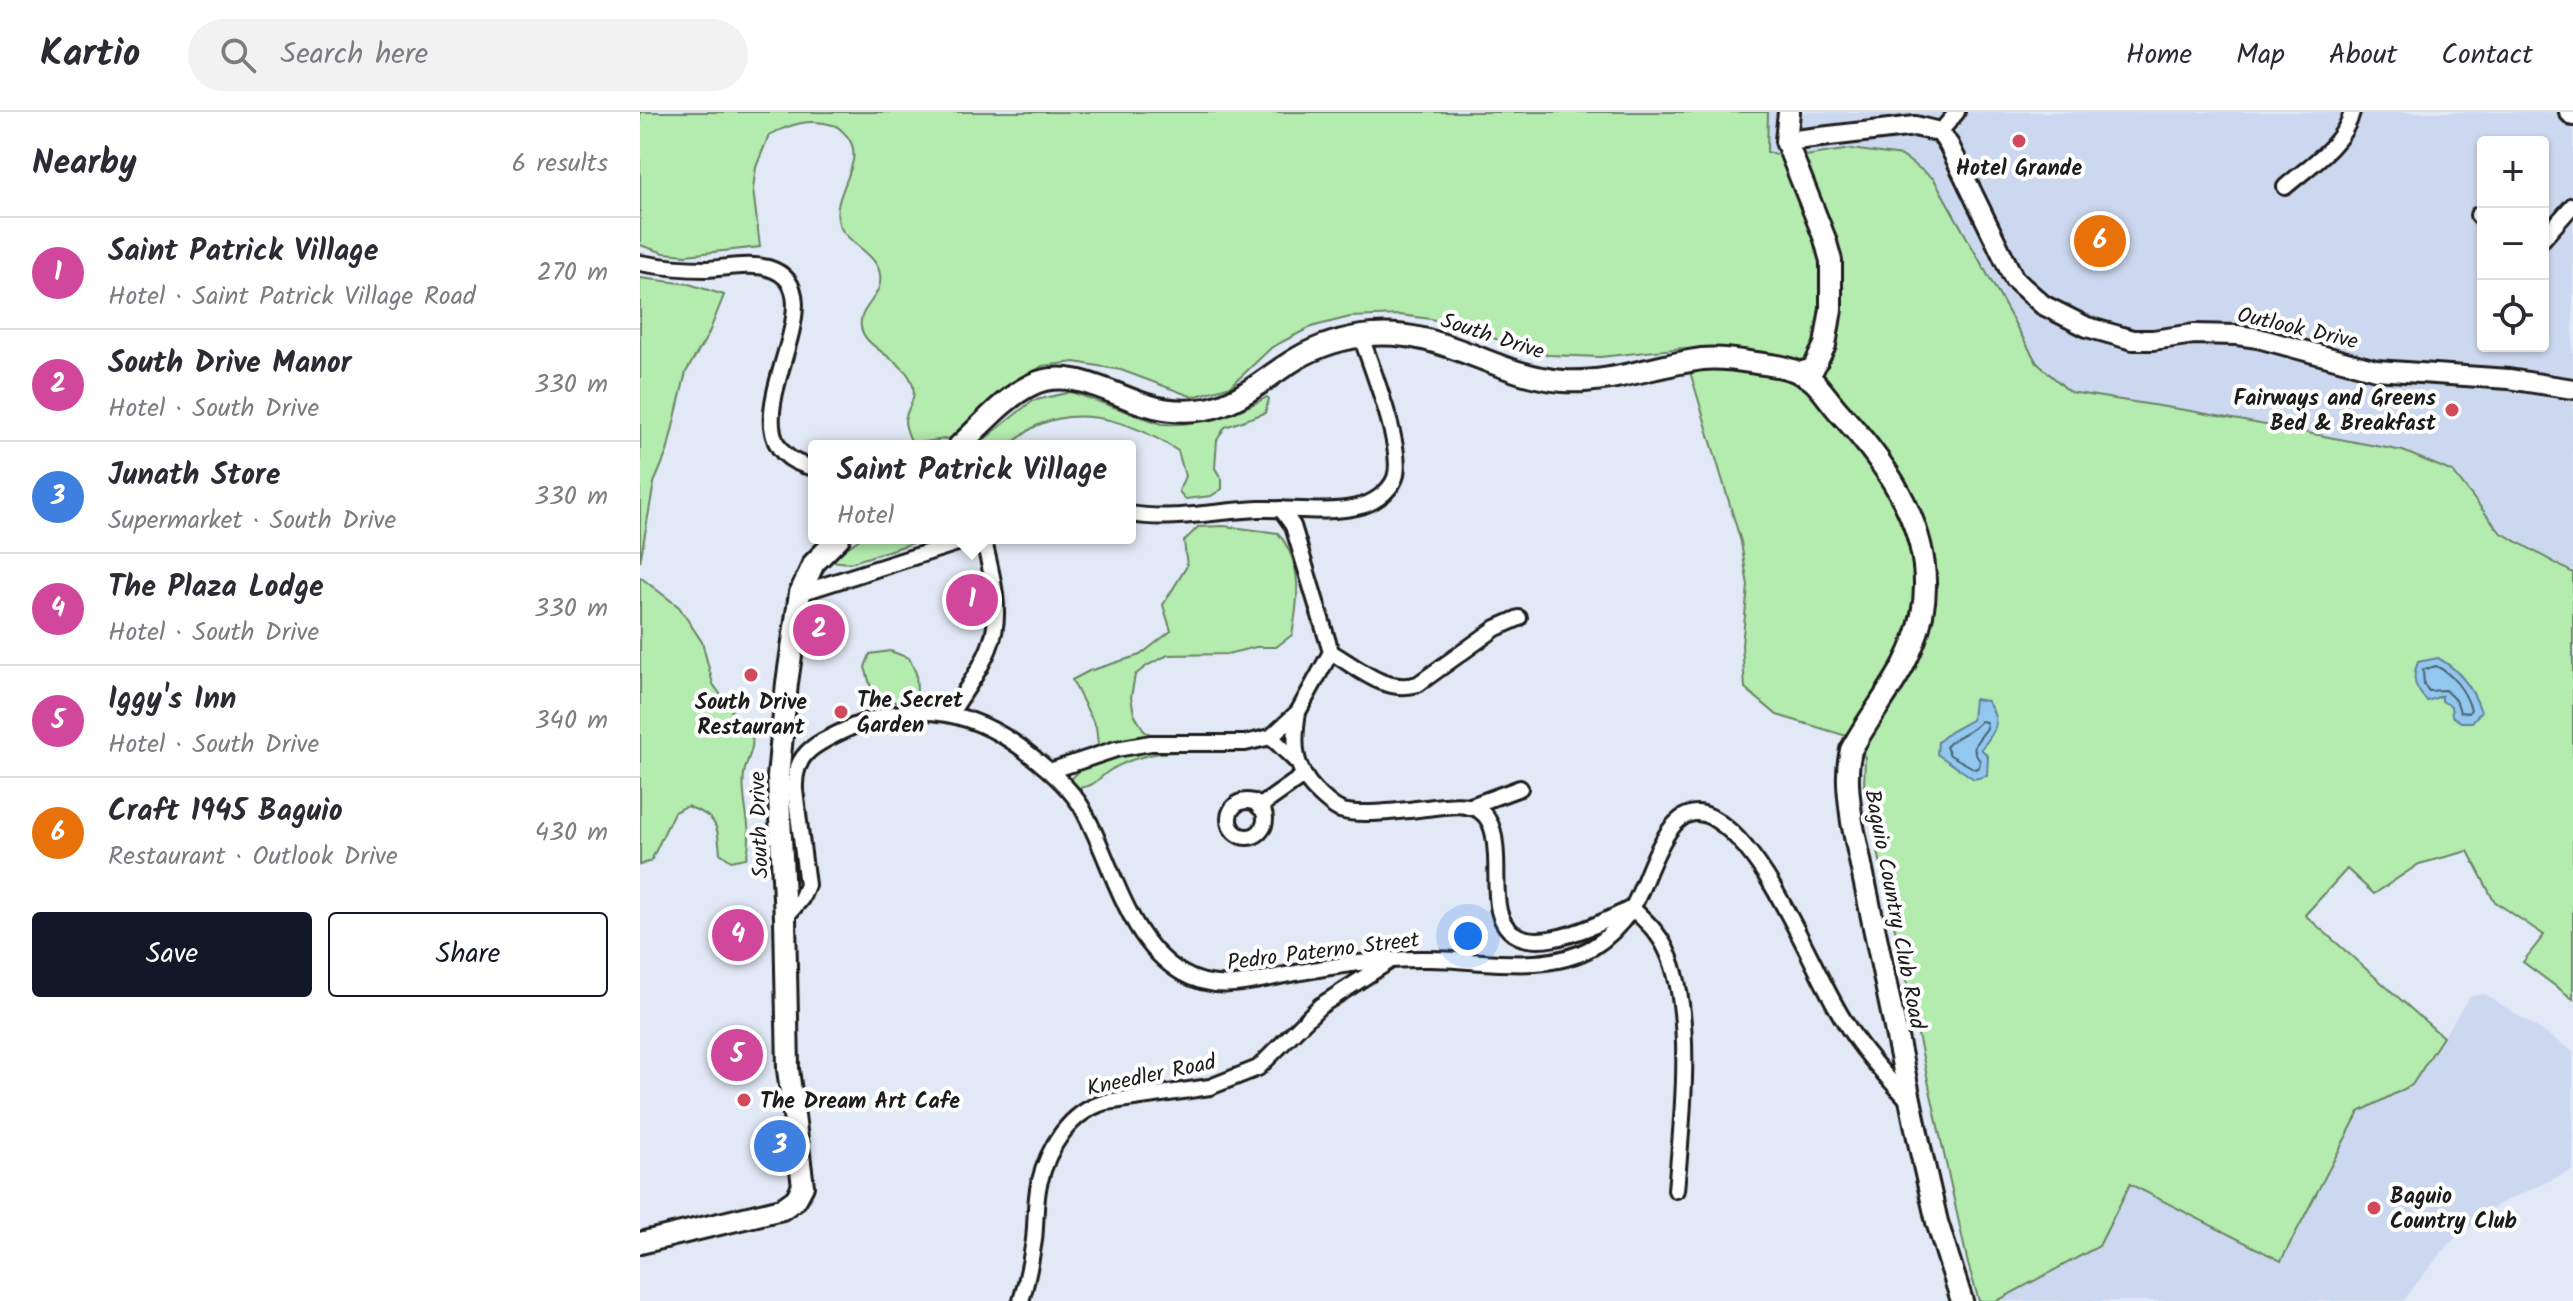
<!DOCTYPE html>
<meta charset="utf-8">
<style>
:root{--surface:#fff;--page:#f2f2f3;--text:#2b2b33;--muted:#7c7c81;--line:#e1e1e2;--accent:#111827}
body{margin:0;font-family:Kalam,sans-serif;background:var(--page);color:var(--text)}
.controls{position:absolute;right:24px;top:24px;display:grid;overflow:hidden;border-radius:8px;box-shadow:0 2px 6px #0004}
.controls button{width:72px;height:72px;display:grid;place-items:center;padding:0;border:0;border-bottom:2px solid var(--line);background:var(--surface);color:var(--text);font:40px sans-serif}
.you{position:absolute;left:828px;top:824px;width:28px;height:28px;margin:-20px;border:6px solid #fff;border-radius:50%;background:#1a73e8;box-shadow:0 0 0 12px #1a73e833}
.badge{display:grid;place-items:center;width:52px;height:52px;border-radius:50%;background:var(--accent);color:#fff;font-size:26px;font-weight:700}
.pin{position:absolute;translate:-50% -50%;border:4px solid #fff;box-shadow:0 2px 8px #0006}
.popup{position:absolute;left:168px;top:328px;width:328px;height:104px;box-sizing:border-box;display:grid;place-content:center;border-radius:8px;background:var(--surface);filter:drop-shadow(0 2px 6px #0005);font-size:26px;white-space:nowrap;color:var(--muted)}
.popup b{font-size:30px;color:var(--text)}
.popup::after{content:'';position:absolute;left:50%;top:100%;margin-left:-16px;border:16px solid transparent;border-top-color:var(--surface)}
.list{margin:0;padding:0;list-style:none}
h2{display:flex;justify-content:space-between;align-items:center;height:104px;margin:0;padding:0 32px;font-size:34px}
h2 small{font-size:26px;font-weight:400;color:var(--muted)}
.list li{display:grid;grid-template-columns:52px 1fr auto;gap:24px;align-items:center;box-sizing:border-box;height:112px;padding:0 32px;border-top:2px solid var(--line)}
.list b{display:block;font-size:30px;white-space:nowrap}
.list p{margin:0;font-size:26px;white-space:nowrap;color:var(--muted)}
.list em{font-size:26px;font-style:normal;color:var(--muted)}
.actions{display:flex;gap:16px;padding:24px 32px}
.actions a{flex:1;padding:18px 0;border:2px solid var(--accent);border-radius:8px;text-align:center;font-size:28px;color:var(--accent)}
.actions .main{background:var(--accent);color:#fff}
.icon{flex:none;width:44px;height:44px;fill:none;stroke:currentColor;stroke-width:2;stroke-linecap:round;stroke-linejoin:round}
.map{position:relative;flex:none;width:1933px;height:1189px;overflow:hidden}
header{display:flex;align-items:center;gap:48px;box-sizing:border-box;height:112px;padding:0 40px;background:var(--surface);border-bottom:2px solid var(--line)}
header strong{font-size:38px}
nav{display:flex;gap:44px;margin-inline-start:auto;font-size:28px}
.search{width:560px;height:72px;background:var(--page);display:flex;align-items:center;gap:20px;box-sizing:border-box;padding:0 28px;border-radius:44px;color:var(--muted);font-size:30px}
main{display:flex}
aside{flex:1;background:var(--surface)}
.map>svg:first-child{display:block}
.built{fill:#ccd8ef;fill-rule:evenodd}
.green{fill:#b4ebae;stroke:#688465;stroke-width:2}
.water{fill:#92c7ef;stroke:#63839b;stroke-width:2}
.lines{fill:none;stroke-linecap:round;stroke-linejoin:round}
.shore{stroke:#4b6070;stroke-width:2}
.minor-casing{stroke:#1c1c1c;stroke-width:20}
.tertiary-casing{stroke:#1c1c1c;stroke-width:24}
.secondary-casing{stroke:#1c1c1c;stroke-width:26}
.minor{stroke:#fff;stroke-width:14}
.tertiary{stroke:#fff;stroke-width:18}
.secondary{stroke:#fff;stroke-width:20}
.poi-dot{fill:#d1495b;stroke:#fff;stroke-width:3}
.labels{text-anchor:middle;stroke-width:8;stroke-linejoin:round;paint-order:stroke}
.poi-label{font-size:22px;font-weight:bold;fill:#1c1c1c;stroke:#fff;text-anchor:start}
.street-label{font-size:22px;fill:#1c1c1c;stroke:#fff}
</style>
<header>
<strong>Kartio</strong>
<div class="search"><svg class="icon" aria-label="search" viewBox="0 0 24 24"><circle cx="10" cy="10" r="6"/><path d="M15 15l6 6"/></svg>Search here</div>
<nav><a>Home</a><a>Map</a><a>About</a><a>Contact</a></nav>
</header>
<main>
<aside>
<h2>Nearby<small>6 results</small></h2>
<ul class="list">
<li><span class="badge" style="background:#d1479c">1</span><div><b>Saint Patrick Village</b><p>Hotel · Saint Patrick Village Road</p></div><em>270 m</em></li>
<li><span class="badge" style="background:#d1479c">2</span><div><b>South Drive Manor</b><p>Hotel · South Drive</p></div><em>330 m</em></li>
<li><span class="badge" style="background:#3f7fe0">3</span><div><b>Junath Store</b><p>Supermarket · South Drive</p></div><em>330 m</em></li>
<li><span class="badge" style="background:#d1479c">4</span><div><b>The Plaza Lodge</b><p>Hotel · South Drive</p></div><em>330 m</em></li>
<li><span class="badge" style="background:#d1479c">5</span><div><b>Iggy's Inn</b><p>Hotel · South Drive</p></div><em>340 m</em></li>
<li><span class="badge" style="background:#e8710a">6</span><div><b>Craft 1945 Baguio</b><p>Restaurant · Outlook Drive</p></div><em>430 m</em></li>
</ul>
<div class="actions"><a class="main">Save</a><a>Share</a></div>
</aside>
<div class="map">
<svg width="1933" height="1189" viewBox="0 0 1933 1189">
<rect width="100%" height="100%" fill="#e1e8f6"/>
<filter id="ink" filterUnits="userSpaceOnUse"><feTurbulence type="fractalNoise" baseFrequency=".0125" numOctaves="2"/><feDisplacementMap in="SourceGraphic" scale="16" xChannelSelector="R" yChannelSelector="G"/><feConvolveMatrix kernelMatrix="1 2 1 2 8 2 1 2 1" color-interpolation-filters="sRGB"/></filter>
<g filter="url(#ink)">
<g class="built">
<path d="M 1128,0 L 1933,0 L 1933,461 L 1860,420 L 1813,360 L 1552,299 L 1430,280 L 1397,251 L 1294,67 L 1262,44 L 1211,37 L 1152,46 L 1126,39 ZM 1843,30 L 1903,30 L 1903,234 L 1843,234 Z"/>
<polygon points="1845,882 1933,939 1933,1058 1859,1092 1808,1132 1763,1189 1357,1189 1459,1134 1490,1072 1641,1148 1719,1000 1772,973 1830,884"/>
</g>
<g class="green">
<path d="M 0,0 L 1128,0 L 1127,40 L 1152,46 L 1211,37 L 1262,44 L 1294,67 L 1397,251 L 1430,280 L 1551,299 L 1763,339 L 1813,360 L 1860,420 L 1933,461 L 1933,887 L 1883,850 L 1904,823 L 1854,789 L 1828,739 L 1779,752 L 1734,782 L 1707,757 L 1665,803 L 1803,925 L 1772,973 L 1719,1000 L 1641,1149 L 1490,1072 L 1459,1134 L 1357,1189 L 1339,1189 L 1328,1152 L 1224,675 L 1225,645 L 1207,624 L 1137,603 L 1105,576 L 1102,533 L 1108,474 L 1101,430 L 1043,236 L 960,245 L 908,243 L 791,207 L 760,203 L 710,205 L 671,215 L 632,235 L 591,274 L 553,285 L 481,258 L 435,250 L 402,254 L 361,282 L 311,326 L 272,332 C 270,326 265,316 265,309 C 267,293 279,287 271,268 C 262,247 224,236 221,215 C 218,198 238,187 240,171 C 244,145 214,136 202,118 C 183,87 230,52 207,24 C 202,19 200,15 193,13 C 169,6 151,12 129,23 L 116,55 L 113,77 L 120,135 L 46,143 L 24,141 L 0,133 Z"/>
<polygon points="0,166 49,172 84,183 68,223 46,260 27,340 14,371 0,450"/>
<path d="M 431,280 L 522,312 C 559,314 595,303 627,285 L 629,287 L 625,301 L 585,315 L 577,328 L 575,356 L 582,368 L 582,377 L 571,384 L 545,387 L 539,379 L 545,364 L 538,339 C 499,313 445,292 398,313 C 387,318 378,329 367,333 C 358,336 345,334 336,334 L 392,289 Z"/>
<path d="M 584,414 L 638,421 C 663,452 659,486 652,523 L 636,535 L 616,535 L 587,542 L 528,543 L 508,553 L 495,563 L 491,585 L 494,602 L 505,620 L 527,628 L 540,640 C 517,640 492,646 472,657 C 453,669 460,673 434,677 L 432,666 L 459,640 L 456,615 L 432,568 L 449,559 L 500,543 L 531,519 L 523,493 L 547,454 L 544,429 L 558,415 Z"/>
<polygon points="221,426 280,426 276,430 210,451 189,449"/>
<path d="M 0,465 L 39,495 L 62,530 L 73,572 L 91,597 L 96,620 L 111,619 C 116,638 107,644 104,662 C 100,690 115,719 106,746 L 91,749 L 80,741 C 77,710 77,706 47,694 L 34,700 L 11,749 L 0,753 Z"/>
<polygon points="250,539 269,546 276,561 277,579 267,588 242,592 234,586 225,555 230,542"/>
</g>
<g class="water">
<path d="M 1798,546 C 1820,558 1833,576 1841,600 L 1832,610 L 1821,610 L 1812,604 L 1811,594 L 1802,589 L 1802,584 L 1787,589 C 1775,576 1771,567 1778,550 Z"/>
<path d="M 1334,587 L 1347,589 C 1362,610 1356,619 1341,637 L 1348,644 L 1347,664 L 1334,667 L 1297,642 L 1298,630 L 1310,620 L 1332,608 Z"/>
</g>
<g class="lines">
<g class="shore">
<path d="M 1796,554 C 1813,562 1825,579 1831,597 L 1829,601 L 1820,600 L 1817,590 L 1805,578 L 1789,579 L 1784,573 L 1783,558 Z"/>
<path d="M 1341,609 L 1346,610 L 1347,616 C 1338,630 1328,633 1340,649 L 1339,655 L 1335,657 L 1310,643 L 1306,635 C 1316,623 1331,622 1341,609 Z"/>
</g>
<g class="minor-casing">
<g id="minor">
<polyline points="1300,20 1317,0"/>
<path d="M 1645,75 C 1669,54 1704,33 1712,0"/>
<polyline points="1838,103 1843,108"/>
<polyline points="1903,127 1933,93"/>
<path d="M 0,151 C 22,155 45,157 67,157 C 86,156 110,151 128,156 C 211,181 65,332 174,356"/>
<path d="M 490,402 C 533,409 575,399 619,397 C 651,396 685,402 717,395 C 732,392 749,381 755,366 C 765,338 731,255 721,224"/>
<polyline points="160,481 333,426"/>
<path d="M 691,540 C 718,556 745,582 778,572 L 856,516 L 879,506"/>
<path d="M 658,600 C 653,631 653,656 676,679 C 683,686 691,694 700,698 C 721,706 780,696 804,694 C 816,693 830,692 840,699 C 854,709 855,728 856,744 C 857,761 855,782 859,799 C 874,858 960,811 992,796 C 1006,809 1019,821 1027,839 C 1055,899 1042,1012 1036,1078"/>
<path d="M 310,602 C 361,526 366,516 343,426"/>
<polyline points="631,625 656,649"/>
<polyline points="410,659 476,637 511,631 605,631 631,625 658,600 691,540 653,414 641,397"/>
<circle cx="607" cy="707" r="18"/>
<polyline points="619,695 663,664"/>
<polyline points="828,695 880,676"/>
<path d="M 145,806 L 161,787 L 167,773 L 155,678 C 153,643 173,633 203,619 C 276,584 339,598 399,650 C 415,663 430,677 441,694 C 473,749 484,826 542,861 C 576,881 609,870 645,863 C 692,854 741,846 789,847 C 842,847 905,863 953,835 C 968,826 981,812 991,798 C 1008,773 1026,681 1071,705 C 1128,736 1169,852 1203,907 C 1221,938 1246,964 1270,990"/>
<path d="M 381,1189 C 387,1169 391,1149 394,1128 C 396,1110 395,1090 399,1072 C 408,1036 429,1000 466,990 L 570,975 L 618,956 L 680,894 L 748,850"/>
</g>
</g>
<g class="tertiary-casing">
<g id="tertiary">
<polyline points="1929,0 1933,4"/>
<polyline points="1146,29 1275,14 1300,20 1309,33 1374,167 1403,193 1447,215 1493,228 1513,228 1554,222 1597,223 1618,226 1736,258 1869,267 1933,277"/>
</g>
</g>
<g class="secondary-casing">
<g id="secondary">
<polyline points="1149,0 1146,29 1185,127 1191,149 1191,197 1185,233 1173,257 1159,261"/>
<path d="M 319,334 C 341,314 364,286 391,273 C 430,254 470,282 507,293 C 526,299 546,300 566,297 C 599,291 621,269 648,252 C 670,237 696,228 722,224 C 801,213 852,264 923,269 C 971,272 1016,253 1062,247 C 1079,245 1099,248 1116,251 C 1134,253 1158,256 1173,269 C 1182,277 1190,290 1199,300 C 1249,354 1298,424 1282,503 C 1270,559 1237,590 1211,638 C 1205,662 1209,686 1212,710 L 1281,1040 L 1297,1110 L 1322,1189"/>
<polyline points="0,1131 142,1097 156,1087 163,1074 148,957 145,806 138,665 147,571 160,481 174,451 199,426"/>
</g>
</g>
<use href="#minor" class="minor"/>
<use href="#tertiary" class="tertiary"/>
<use href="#secondary" class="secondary"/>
</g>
</g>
<g class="poi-dot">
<circle cx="1379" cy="29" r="8"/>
<circle cx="1812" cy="298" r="8"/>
<circle cx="111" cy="563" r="8"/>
<circle cx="201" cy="600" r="8"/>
<circle cx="104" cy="988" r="8"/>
<circle cx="1734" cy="1096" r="8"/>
</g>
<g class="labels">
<g class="poi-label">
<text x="1379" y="63" text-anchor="middle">Hotel Grande</text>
<text x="1796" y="293" text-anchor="end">Fairways and Greens<tspan x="1796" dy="25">Bed &amp; Breakfast</tspan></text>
<text x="217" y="595">The Secret<tspan x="217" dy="25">Garden</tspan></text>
<text x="111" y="597" text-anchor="middle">South Drive<tspan x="111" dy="25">Restaurant</tspan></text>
<text x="120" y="996">The Dream Art Cafe</text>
<text x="1750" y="1091">Baguio<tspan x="1750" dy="25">Country Club</tspan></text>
</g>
<g class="street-label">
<text transform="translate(1658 215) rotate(13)" y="8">Outlook Drive</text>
<text transform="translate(853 223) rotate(18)" y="8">South Drive</text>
<text transform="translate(118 713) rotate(-92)" y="8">South Drive</text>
<text transform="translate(1256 797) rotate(79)" y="8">Baguio Country Club Road</text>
<text transform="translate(683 838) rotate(-7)" y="8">Pedro Paterno Street</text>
<text transform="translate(511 962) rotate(-12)" y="8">Kneedler Road</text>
</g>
</g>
</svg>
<div class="controls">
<button>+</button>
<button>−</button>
<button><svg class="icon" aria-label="locate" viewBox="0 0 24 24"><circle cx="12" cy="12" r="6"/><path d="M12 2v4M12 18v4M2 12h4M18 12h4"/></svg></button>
</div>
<div class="you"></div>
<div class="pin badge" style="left:332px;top:488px;background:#d1479c">1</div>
<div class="popup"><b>Saint Patrick Village</b>Hotel</div>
<div class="pin badge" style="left:179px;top:518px;background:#d1479c">2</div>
<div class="pin badge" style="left:140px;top:1034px;background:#3f7fe0">3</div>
<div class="pin badge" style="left:98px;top:823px;background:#d1479c">4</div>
<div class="pin badge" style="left:97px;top:943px;background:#d1479c">5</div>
<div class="pin badge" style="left:1460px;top:129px;background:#e8710a">6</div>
</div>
</main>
